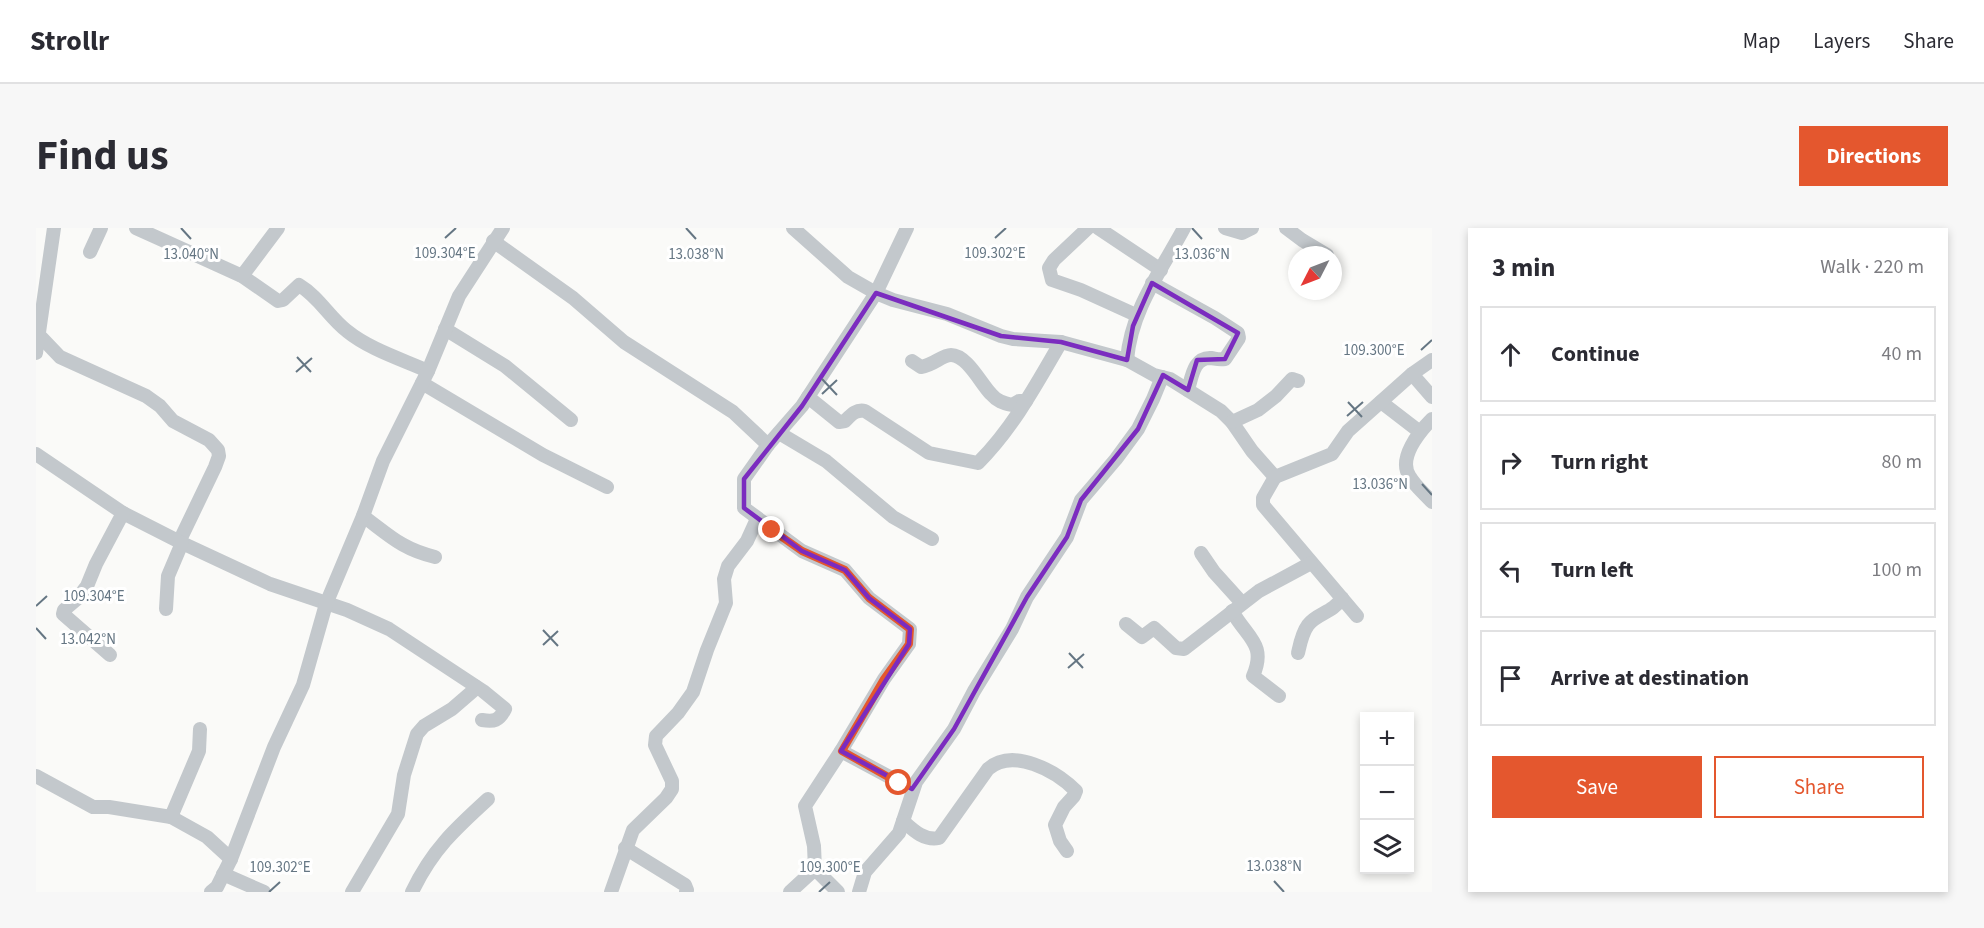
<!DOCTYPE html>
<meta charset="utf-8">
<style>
:root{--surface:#fff;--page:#f7f7f7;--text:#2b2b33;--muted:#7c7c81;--line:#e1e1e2;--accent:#e4572e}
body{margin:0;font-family:"Source Sans 3",sans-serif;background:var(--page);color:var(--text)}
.controls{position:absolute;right:18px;bottom:18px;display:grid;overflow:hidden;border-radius:0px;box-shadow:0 3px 9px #0003}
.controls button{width:54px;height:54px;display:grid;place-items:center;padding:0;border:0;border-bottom:2px solid var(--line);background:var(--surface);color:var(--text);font:30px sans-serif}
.compass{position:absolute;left:1252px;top:18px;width:54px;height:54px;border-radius:50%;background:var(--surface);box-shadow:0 3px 9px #0003;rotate:228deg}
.stop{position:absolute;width:18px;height:18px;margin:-14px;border:4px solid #e4572e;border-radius:50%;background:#fff}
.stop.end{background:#e4572e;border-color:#fff;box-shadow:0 2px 6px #0008}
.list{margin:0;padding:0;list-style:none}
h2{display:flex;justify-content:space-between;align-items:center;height:78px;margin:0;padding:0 24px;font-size:26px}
h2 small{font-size:20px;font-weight:400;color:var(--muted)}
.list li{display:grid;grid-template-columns:39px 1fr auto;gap:18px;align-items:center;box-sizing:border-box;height:96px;margin:0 12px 12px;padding:0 12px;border:2px solid var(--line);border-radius:0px}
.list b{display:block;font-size:22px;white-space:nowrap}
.list em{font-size:20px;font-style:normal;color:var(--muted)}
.actions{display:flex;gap:12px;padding:18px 24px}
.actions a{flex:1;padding:14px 0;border:2px solid var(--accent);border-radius:0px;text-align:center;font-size:21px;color:var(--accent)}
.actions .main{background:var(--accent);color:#fff}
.icon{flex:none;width:33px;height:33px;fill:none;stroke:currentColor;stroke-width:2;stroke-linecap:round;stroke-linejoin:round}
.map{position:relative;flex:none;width:1396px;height:664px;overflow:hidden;border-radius:0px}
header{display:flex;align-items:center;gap:36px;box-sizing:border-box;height:84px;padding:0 30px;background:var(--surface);border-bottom:2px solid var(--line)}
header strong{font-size:28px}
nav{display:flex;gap:33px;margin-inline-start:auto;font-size:21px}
.intro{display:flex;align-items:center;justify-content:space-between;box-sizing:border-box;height:144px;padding:0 36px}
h1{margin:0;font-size:42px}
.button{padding:15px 27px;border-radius:0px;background:var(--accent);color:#fff;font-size:21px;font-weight:700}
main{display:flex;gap:36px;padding:0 36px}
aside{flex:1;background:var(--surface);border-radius:0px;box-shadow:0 3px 9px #0003}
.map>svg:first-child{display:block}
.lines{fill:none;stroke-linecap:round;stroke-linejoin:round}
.street{stroke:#c3c8cc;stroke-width:14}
.route{stroke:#e4572e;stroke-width:8}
.marked{fill:none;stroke:#7b2cbf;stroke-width:4.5;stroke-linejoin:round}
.ticks{fill:none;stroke:#657683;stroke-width:2}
.ticks-label{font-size:15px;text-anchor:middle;fill:#657683;stroke:#fff;stroke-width:6;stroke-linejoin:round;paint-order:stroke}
</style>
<header>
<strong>Strollr</strong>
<nav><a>Map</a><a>Layers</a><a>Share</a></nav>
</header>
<div class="intro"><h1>Find us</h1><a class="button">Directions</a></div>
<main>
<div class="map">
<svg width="1396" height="664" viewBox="0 0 1396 664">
<rect width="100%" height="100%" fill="#fafaf8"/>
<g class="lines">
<g class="street">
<path d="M 100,0 L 206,48 L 242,73 L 247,72 L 263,57 C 283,69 293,89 311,103 C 333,121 365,131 392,143"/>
<polyline points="757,0 812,49 840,65 857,72 911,86 965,108 977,111 1025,114 1091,132 1118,147 1134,151 1185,183 1196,194 1216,223 1239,249 1227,270 1227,277 1321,388"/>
<polyline points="1052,0 1018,32 1013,40 1016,52 1045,62 1100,87"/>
<polyline points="1062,0 1125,42"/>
<polyline points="1189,0 1206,5 1216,0"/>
<polyline points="1250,0 1266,12 1291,27"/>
<polyline points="457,13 537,70 588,114 697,184 732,217 766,178 840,65 871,0"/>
<polyline points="54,24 65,0"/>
<polyline points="206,48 242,0"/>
<path d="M 1116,55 L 1179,90 L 1202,105 L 1203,110 L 1189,131 C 1183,132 1181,131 1175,130 C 1158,129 1156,148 1152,162"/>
<polyline points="409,101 469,138 535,192"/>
<polyline points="3,107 24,129 110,168 124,178 137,193 173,212 182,222 183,228 179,239 143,314"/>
<polyline points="0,125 18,0"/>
<path d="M 1091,132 C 1095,82 1125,43 1148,0"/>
<path d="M 876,133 L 885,139 C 898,137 906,127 915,127 C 931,127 945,156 955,166 C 961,173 967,175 976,177 L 983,173 L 990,173"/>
<polyline points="1376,146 1396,169"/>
<polyline points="386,155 507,227 571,259"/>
<path d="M 772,169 L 803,194 L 809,193 C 815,187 820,181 829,183 L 893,225 L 942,235 C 977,200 1000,157 1025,114"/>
<polyline points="1345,174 1384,204"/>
<path d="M 1396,191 C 1383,204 1361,231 1374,249 C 1379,258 1389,266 1396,274"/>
<polyline points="1196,194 1222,182 1240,168 1256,151 1262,153"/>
<polyline points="743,205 790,233 857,289 896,311"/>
<polyline points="732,217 708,251 708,280 766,323 809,342 833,370 874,401 873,416 848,451 805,523 769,578 778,618 779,641 754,664"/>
<path d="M 0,226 L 87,285 L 146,315 L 234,356 L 311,382 L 353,401 L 447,463 L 469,481 C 463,493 458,494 446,492"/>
<polyline points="1239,249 1296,226 1312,203 1376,146 1396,132"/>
<path d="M 327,288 C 354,308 366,321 399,329"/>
<polyline points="1165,325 1178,344 1206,375"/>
<polyline points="130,381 132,348 146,315"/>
<path d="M 1196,383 C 1211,410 1231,416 1217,448 L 1243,468"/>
<polyline points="1090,396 1106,409 1118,400 1140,420 1148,421 1223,363 1275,335"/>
<path d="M 1262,425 C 1264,416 1266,405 1272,397 C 1281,385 1297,385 1306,370"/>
<polyline points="74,427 27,386 28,382 41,371 51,358 60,336 87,285"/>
<polyline points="805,523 876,561"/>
<polyline points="0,548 57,579 73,579 135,589 171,609 195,631"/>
<polyline points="135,589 163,523 164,501"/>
<polyline points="589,620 649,657 651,662 650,664"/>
<path d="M 1031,623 L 1024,613 L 1019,597 L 1028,579 L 1038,568 L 1040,563 C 1020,543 977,519 952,541 L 903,610 C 888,613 877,602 867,593 L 880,554 L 918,501 L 938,463 L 976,401 L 991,369 L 1031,309 L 1045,272 L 1080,231 L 1102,201 L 1117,171 L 1126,149"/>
<polyline points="779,641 802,664"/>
<polyline points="187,646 228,664"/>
<polyline points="175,664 181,659 195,631 238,519 267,457 290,376 327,288 347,233 392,143 423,68 467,0"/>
<polyline points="316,664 362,586 368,547 381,506 388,498 416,481 438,462 439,458"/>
<path d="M 376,664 C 396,622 419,601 452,571"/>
<polyline points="575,664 597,602 630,570 636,561 636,553 619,517 620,508 642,485 657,464 671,422 690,375 688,351 692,338 711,313 721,291"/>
<polyline points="823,664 829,644 863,605 867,593"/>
</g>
</g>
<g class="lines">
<polyline class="route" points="736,302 766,323 809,342 833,370 874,401 873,416 848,451 806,523 863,555"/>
</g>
<path class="marked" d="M 1116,55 L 1202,105 L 1189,131 L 1161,132 L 1152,162 L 1127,147 L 1102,201 L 1045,272 L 1031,309 L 991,369 L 918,501 L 876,561 L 805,523 L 873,416 L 874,401 L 833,370 L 809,342 L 766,323 L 708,280 L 708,251 L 766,178 L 840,65 L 965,108 L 1025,114 L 1091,132 L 1097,98 Z"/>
<path class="ticks" d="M 145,0 L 155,11M 650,0 L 660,11M 1156,0 L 1166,11M 409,10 L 420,0M 959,10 L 970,0M 1385,122 L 1396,112M 261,129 L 275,144M 260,144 L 276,130M 786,151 L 801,167M 786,166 L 801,152M 1312,174 L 1326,189M 1311,188 L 1327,174M 1386,256 L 1396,267M 0,378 L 11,368M 0,400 L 10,411M 507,402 L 522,418M 507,417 L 522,403M 1033,425 L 1047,440M 1032,440 L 1048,426M 1238,653 L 1248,664M 233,664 L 244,654M 783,664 L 794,654"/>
<g class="ticks-label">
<text x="409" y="30">109.304°E</text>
<text x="959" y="30">109.302°E</text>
<text x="1166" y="31">13.036°N</text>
<text x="155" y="31">13.040°N</text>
<text x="660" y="31">13.038°N</text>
<text x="1338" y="127">109.300°E</text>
<text x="1344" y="261">13.036°N</text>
<text x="58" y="373">109.304°E</text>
<text x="52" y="416">13.042°N</text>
<text x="1238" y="643">13.038°N</text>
<text x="244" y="644">109.302°E</text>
<text x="794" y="644">109.300°E</text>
</g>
</svg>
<div class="controls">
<button>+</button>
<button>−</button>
<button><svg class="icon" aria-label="layers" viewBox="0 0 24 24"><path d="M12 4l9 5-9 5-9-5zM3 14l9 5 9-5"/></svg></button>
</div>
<svg class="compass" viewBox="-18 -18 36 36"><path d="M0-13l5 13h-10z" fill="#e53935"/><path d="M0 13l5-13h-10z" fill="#7c7c81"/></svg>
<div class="stop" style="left:863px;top:555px"></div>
<div class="stop end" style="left:736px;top:302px"></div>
</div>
<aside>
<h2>3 min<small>Walk · 220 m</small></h2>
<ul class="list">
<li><svg class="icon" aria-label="ahead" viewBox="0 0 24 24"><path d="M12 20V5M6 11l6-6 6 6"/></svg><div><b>Continue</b></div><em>40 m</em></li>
<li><svg class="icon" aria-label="right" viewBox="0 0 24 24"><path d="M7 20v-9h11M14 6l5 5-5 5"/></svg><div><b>Turn right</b></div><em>80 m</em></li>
<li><svg class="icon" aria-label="left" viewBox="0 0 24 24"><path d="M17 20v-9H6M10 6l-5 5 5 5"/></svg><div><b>Turn left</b></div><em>100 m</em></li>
<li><svg class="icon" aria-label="arrive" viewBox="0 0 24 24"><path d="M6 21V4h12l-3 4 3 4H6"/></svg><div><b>Arrive at destination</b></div></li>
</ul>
<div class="actions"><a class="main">Save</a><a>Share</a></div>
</aside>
</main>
